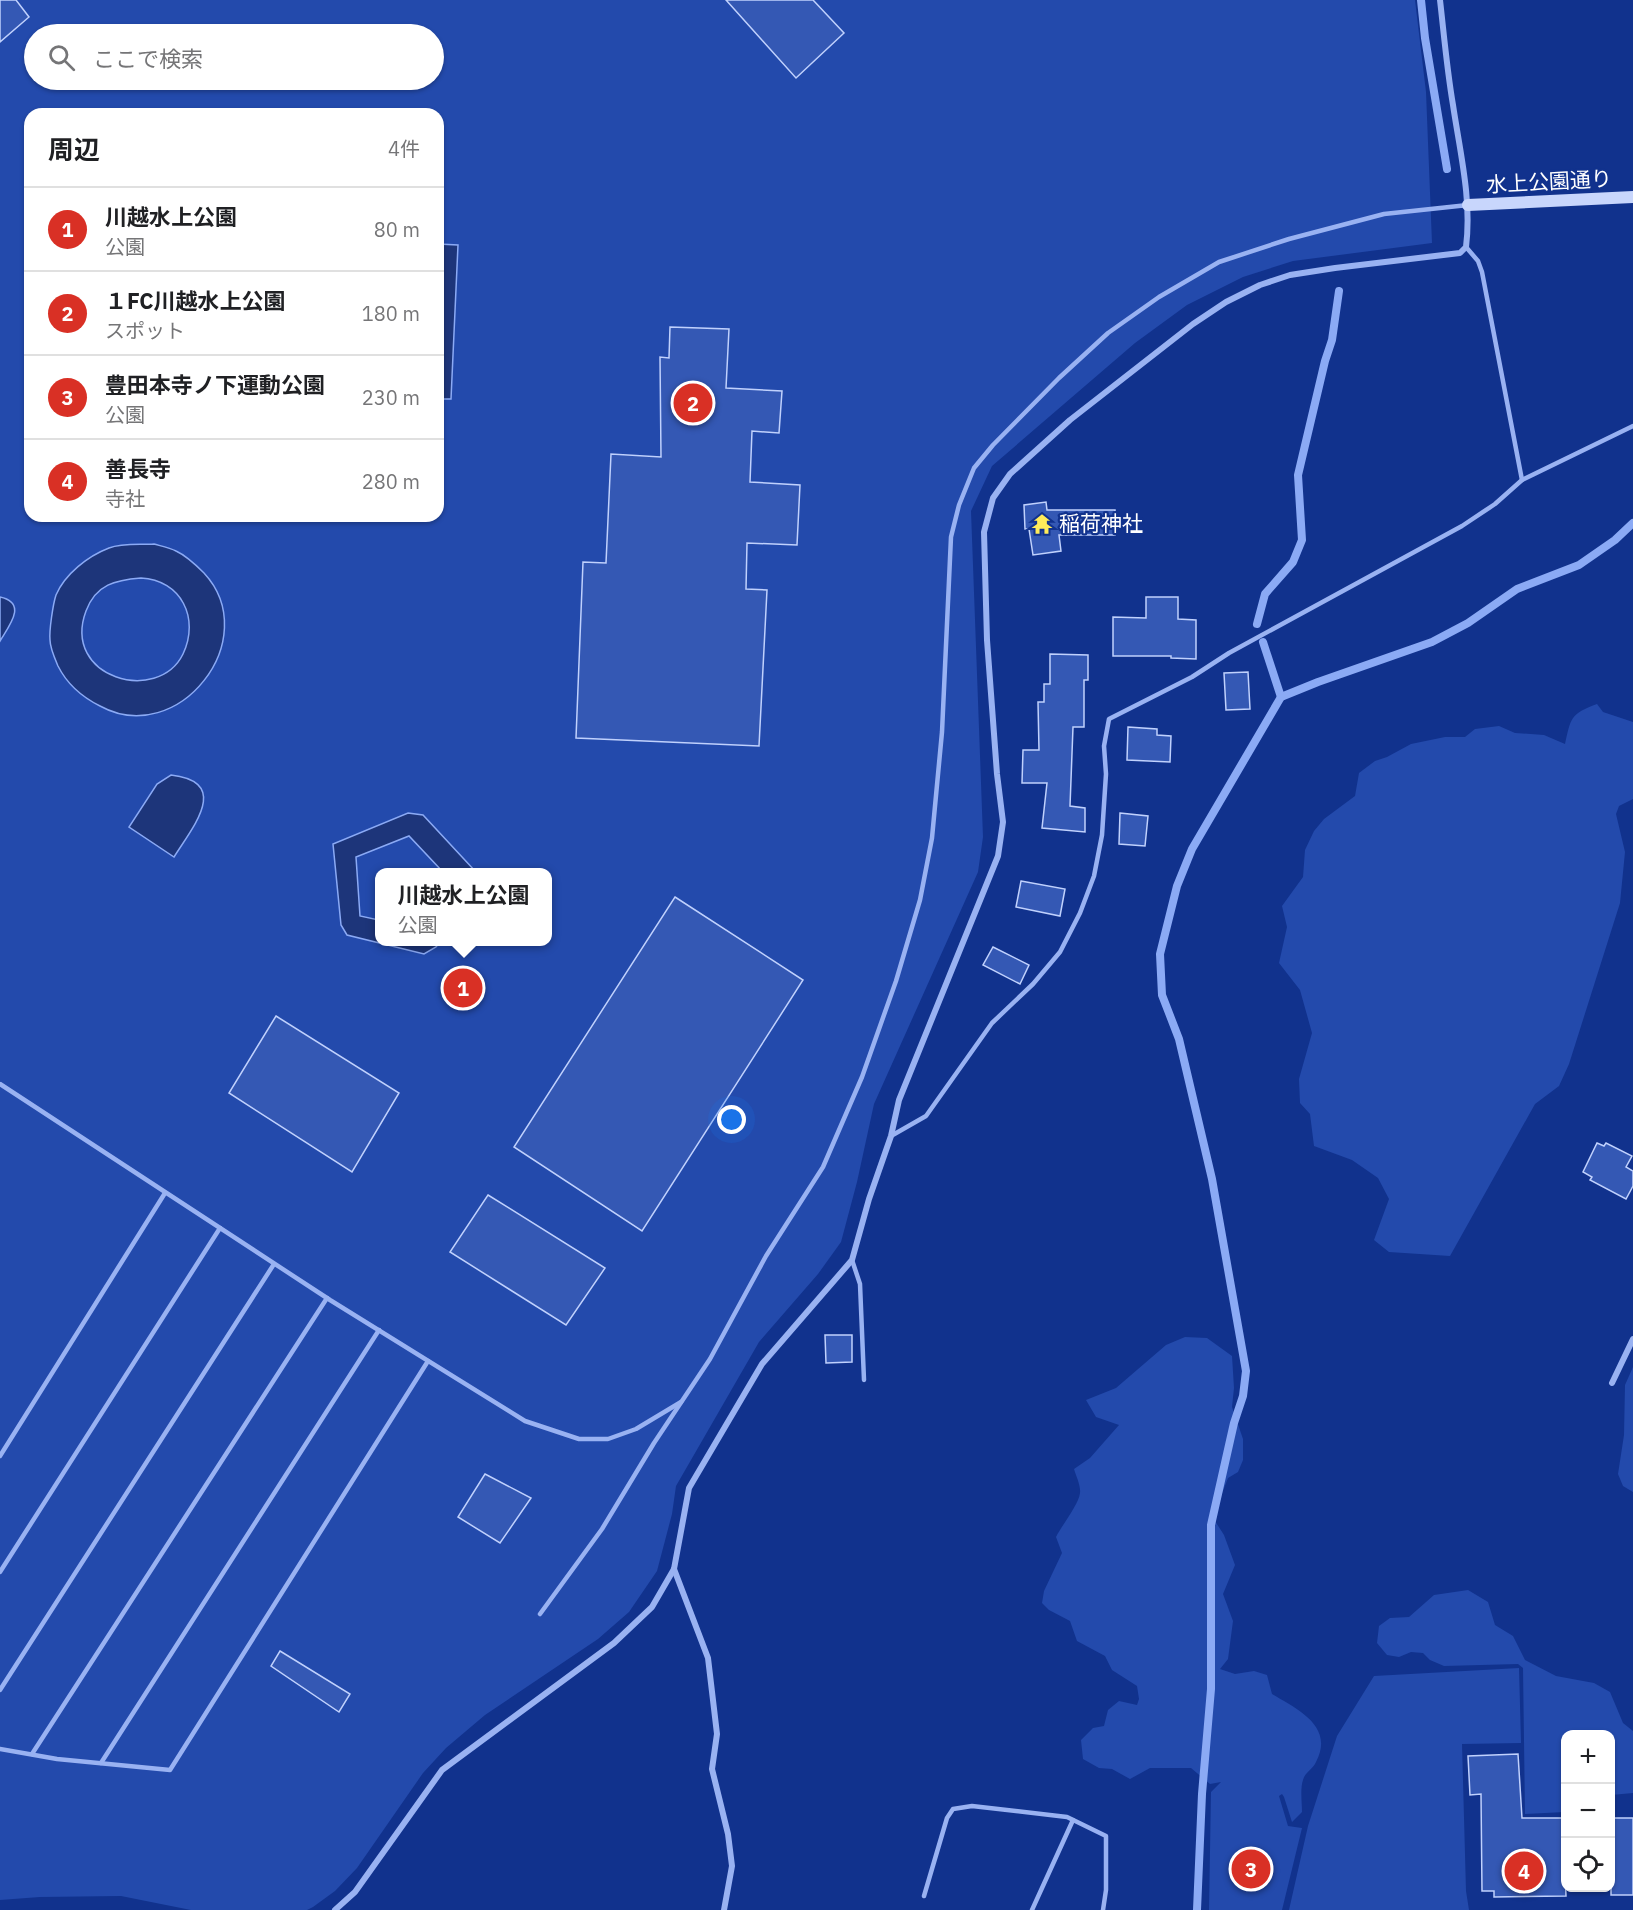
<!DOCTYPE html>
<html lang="ja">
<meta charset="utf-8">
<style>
:root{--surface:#fff;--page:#f2f2f2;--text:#202124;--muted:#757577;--line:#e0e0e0;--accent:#d93025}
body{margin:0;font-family:"IBM Plex Sans","Noto Sans JP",sans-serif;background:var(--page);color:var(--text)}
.controls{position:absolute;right:18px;bottom:18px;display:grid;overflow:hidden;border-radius:12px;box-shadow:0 2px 4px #0004}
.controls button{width:54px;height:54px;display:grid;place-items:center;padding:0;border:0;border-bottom:2px solid var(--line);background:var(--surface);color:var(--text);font:30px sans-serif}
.you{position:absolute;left:732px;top:1120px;width:21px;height:21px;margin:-15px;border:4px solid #fff;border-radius:50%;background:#1a73e8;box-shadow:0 0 0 9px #1a73e833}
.badge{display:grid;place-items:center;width:39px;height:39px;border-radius:50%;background:var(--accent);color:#fff;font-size:20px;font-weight:700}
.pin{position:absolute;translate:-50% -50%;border:3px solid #fff;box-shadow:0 2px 6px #0006}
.popup{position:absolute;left:375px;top:868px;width:177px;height:78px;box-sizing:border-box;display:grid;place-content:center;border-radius:12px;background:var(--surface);filter:drop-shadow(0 2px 4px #0005);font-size:20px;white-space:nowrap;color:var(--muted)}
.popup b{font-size:22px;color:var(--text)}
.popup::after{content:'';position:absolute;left:50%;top:100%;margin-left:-12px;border:12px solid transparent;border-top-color:var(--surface)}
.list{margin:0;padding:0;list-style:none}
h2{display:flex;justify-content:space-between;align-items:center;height:78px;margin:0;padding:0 24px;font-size:26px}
h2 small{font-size:20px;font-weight:400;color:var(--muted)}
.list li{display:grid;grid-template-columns:39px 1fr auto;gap:18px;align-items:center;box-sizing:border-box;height:84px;padding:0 24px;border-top:2px solid var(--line)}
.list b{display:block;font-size:22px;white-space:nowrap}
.list p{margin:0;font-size:20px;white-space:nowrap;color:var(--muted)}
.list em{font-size:20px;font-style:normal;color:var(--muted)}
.icon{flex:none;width:33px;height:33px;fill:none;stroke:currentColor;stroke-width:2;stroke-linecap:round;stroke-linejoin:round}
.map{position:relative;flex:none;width:1633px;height:1910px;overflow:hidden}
.search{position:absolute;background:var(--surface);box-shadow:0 2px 4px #0004;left:24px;top:24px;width:420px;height:66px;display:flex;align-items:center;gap:15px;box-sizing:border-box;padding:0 21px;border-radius:33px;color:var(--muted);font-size:22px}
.panel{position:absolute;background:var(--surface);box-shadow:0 2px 4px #0004;left:24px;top:108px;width:420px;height:414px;border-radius:18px}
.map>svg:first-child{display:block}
.green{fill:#234aac;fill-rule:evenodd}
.water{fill:#1d357a;stroke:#8baaf5;stroke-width:1.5;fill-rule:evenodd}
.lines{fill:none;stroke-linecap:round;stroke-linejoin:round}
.stream{stroke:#8baaf5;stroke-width:8}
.building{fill:#3458b4;stroke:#c0d1fd;stroke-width:1.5}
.lane{stroke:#99b2f2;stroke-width:4.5}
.street{stroke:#99b2f2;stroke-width:6}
.secondary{stroke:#c8d6fc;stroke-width:12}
.labels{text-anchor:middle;stroke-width:4.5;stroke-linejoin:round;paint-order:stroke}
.street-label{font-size:21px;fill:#fff;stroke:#11328d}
.poi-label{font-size:21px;fill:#fff;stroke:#11328d;text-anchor:start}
</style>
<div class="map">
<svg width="1633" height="1910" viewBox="0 0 1633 1910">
<rect width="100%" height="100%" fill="#11328d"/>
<g class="green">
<path d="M 0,0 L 1415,0 L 1426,92 L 1432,243 L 1293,261 L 1243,277 L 1187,305 L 1135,343 L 992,466 L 971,511 L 983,837 L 978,872 L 874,1104 L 857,1182 L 841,1242 L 818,1274 L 759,1342 L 676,1486 L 672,1514 L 657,1571 L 629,1612 L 598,1639 L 485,1715 L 446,1748 L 423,1773 L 357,1868 L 335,1891 L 313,1907 L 307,1910 L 191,1910 L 121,1896 L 40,1897 L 0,1900 ZM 34,34 L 434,34 L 434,80 L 34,80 ZM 30,114 L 438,114 L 438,516 L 30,516 ZM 379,872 L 547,872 L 547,942 L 379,942 Z"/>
<path d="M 1597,704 L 1603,712 L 1633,722 L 1633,799 L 1619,806 L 1616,814 L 1625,852 L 1620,903 L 1569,1064 L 1559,1086 L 1535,1104 L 1450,1256 L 1389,1252 L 1374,1240 L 1389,1199 L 1378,1178 L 1352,1160 L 1314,1146 L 1310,1114 L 1300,1103 L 1299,1079 L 1312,1033 L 1300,990 L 1279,963 L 1287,927 L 1282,906 L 1303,877 L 1305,850 L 1314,831 L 1324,819 L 1355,796 L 1359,773 L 1375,761 L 1387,757 L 1411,744 L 1445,737 L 1465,737 L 1475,729 L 1499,726 L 1515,733 L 1544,735 L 1565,744 C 1571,718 1570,714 1597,704 Z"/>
<path d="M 1185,1337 L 1207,1338 L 1232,1356 L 1234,1388 L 1232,1407 L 1243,1439 L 1243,1460 L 1238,1472 L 1228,1478 L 1219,1501 L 1215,1521 L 1224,1535 L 1235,1565 L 1223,1594 L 1233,1621 L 1228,1659 L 1220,1669 L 1235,1674 L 1254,1671 L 1267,1675 L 1272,1694 C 1297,1709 1335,1726 1316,1762 C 1313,1769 1305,1772 1303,1780 C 1300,1789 1302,1803 1302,1812 L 1292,1822 L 1284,1797 L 1282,1794 L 1279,1796 L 1288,1826 L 1302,1828 L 1282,1910 L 1209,1910 L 1211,1792 L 1221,1782 L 1210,1784 L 1191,1768 L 1150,1768 L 1130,1779 L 1112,1769 L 1099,1768 L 1083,1759 L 1081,1740 L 1093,1728 L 1104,1726 L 1108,1710 L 1119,1701 L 1137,1705 L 1139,1699 L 1137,1686 L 1112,1670 L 1105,1656 L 1077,1641 L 1070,1621 L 1049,1610 L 1042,1603 L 1044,1591 L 1062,1553 L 1056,1537 C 1062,1525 1079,1504 1080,1493 C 1081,1486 1076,1476 1074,1469 L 1090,1458 L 1119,1425 L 1096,1417 L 1086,1400 L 1116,1388 L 1166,1345 Z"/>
<polygon points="1633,1367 1633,1492 1623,1486 1618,1474 1624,1435 1625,1385"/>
<polygon points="1468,1590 1488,1602 1495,1625 1513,1636 1525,1660 1556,1676 1594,1683 1610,1692 1623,1723 1633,1731 1633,1793 1611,1795 1610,1734 1566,1734 1565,1812 1525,1814 1523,1668 1518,1664 1444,1666 1430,1660 1423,1653 1411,1652 1399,1657 1387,1655 1377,1643 1379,1626 1390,1618 1409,1617 1434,1595"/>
<polygon points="1519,1668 1521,1743 1462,1744 1466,1891 1469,1910 1289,1910 1308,1826 1337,1736 1374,1676"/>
</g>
<g class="water">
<polygon points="438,244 458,245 451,399 438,399"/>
<path d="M 154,544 C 161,546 170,548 176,551 C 187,556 196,565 204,573 C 265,639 178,749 100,706 C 82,697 67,684 58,666 C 55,659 50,648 50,640 C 49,631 53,604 56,595 C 65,574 88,556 109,548 C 122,543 140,545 154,544 ZM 141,578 C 181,580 200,618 183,654 C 158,705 61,678 86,611 C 96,584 116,580 141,578 Z"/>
<path d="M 0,597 C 28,603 9,626 0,641 Z"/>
<path d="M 171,775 C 232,782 192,828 174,857 L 129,827 L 157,784 Z"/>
<polygon points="408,813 423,815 476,872 443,872 409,836 356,857 360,916 379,920 379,942 440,942 436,947 424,954 347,935 341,925 333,844"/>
</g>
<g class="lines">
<g class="stream">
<polyline points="1421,0 1425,38 1447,169"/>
<polyline points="1257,624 1265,594 1293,562 1302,540 1298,475 1325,361 1332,340 1339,291"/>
<polyline points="1263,642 1281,697"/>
<polyline points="1197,1910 1202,1794 1211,1689 1211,1525 1234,1423 1243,1396 1246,1371 1212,1179 1179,1039 1162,995 1160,954 1177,886 1192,849 1281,697 1318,682 1432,642 1468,623 1517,589 1579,565 1615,540 1633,523"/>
</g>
</g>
<g class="building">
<polygon points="0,0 16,0 29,17 0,42"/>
<polygon points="726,0 813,0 844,33 796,78"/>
<polygon points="670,327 729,329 726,388 782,391 779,433 752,431 750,482 800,485 797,545 747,543 746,589 767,590 759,746 576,738 583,562 606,563 611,454 661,457 660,357 669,358"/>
<polygon points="1046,502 1047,510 1115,510 1115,535 1059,535 1061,551 1033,555 1029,529 1025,529 1024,505"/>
<polygon points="1146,597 1178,597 1178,619 1196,620 1196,659 1171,658 1171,656 1113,656 1113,617 1146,618"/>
<polygon points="1050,654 1088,655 1088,680 1084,680 1084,727 1073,727 1070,806 1085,808 1085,832 1042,828 1047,783 1022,783 1023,750 1039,750 1038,702 1044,702 1044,684 1050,684"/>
<polygon points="1248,672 1250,709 1226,710 1224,673"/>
<polygon points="1128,727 1157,729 1157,735 1171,736 1170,762 1127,760"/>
<polygon points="1120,813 1148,816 1145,846 1119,844"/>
<polygon points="1021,881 1065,889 1060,916 1016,907"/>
<polygon points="675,897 803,980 642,1231 514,1147"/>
<polygon points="993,947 1029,965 1020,984 983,965"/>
<polygon points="276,1016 399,1093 352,1172 229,1093"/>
<polygon points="1597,1143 1604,1146 1606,1143 1632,1156 1626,1167 1633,1171 1633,1186 1626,1199 1590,1180 1592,1177 1583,1172"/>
<polygon points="488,1195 605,1268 566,1325 450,1252"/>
<polygon points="825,1335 852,1335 852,1362 826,1363"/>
<polygon points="485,1474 531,1498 500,1543 458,1517"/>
<polygon points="280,1651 350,1694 339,1712 271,1666"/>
<polygon points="1518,1754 1522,1818 1563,1818 1566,1896 1494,1897 1494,1891 1482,1891 1481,1794 1470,1795 1468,1756"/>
<rect x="1611" y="1818" width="22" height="77"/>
</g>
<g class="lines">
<g class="lane">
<polyline points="1466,247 1478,261 1482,272 1522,480"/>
<polyline points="0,1084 330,1300 525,1421 579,1439 608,1439 636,1429 681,1402"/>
<polyline points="891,1136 926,1116 992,1023 1033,984 1060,952 1080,913 1094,876 1102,835 1106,774 1104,746 1109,719 1192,677 1229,653 1462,526 1495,504 1522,480 1633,426"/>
<polyline points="852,1260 860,1284 864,1380"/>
<polyline points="0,1456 165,1193"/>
<polyline points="0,1572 220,1228"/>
<polyline points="540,1614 602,1529 654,1443 710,1359 766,1256 823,1167 862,1077 896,981 920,900 932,838 942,732 951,537 959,505 974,468 993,445 1059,378 1108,333 1159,297 1219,262 1289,239 1384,214 1468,205"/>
<polyline points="0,1690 274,1264"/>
<polyline points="0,1749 57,1759 170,1770 428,1361"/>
<polyline points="32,1754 327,1298"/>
<polyline points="101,1763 379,1330"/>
<polyline points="924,1896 947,1818 953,1809 972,1806 1067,1817 1106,1836 1106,1890 1103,1910"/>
<polyline points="1032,1910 1073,1820"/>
</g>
<g class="street">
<polyline points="1612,1383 1633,1339"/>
<polyline points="674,1569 708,1658 717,1734 712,1769 728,1834 732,1866 724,1910"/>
<path d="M 335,1910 L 355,1892 L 442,1770 L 614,1643 L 652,1607 L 674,1569 L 689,1488 L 762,1364 L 852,1260 L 869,1199 L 891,1136 L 899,1100 L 998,856 L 1003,822 L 997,774 L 987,640 L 984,532 L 993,498 L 1010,474 L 1070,420 L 1193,324 L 1226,302 L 1260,285 L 1290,275 L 1335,268 L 1460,253 L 1466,247 C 1472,200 1460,152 1453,105 C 1447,70 1444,35 1440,0"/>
</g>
<polyline class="secondary" points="1468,205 1633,197"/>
</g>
<defs>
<g id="temple-bare" transform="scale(1.62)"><path d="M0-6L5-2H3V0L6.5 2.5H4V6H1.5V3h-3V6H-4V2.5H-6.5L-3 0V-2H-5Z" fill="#ffeb5a" stroke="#11328d" stroke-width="2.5" paint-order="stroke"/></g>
</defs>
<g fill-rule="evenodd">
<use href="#temple-bare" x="1042" y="524"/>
</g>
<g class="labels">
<g class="street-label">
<text transform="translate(1549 182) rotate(-3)" y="7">水上公園通り</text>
</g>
<g class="poi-label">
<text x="1059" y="531">稲荷神社</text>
</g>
</g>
</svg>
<div class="controls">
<button>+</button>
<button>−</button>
<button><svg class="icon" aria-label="locate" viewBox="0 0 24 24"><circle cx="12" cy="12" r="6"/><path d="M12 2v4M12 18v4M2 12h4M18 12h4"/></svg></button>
</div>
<div class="you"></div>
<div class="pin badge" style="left:463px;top:988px">1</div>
<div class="popup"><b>川越水上公園</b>公園</div>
<div class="pin badge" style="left:693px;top:403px">2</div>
<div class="pin badge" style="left:1251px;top:1869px">3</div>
<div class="pin badge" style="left:1524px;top:1871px">4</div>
<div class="search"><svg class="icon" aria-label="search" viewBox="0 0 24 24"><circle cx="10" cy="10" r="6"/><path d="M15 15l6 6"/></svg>ここで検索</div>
<section class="panel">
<h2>周辺<small>4件</small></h2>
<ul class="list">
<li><span class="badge">1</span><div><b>川越水上公園</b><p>公園</p></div><em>80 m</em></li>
<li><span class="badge">2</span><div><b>１FC川越水上公園</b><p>スポット</p></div><em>180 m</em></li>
<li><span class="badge">3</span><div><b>豊田本寺ノ下運動公園</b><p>公園</p></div><em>230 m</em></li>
<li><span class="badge">4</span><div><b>善長寺</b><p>寺社</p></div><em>280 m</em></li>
</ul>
</section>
</div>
